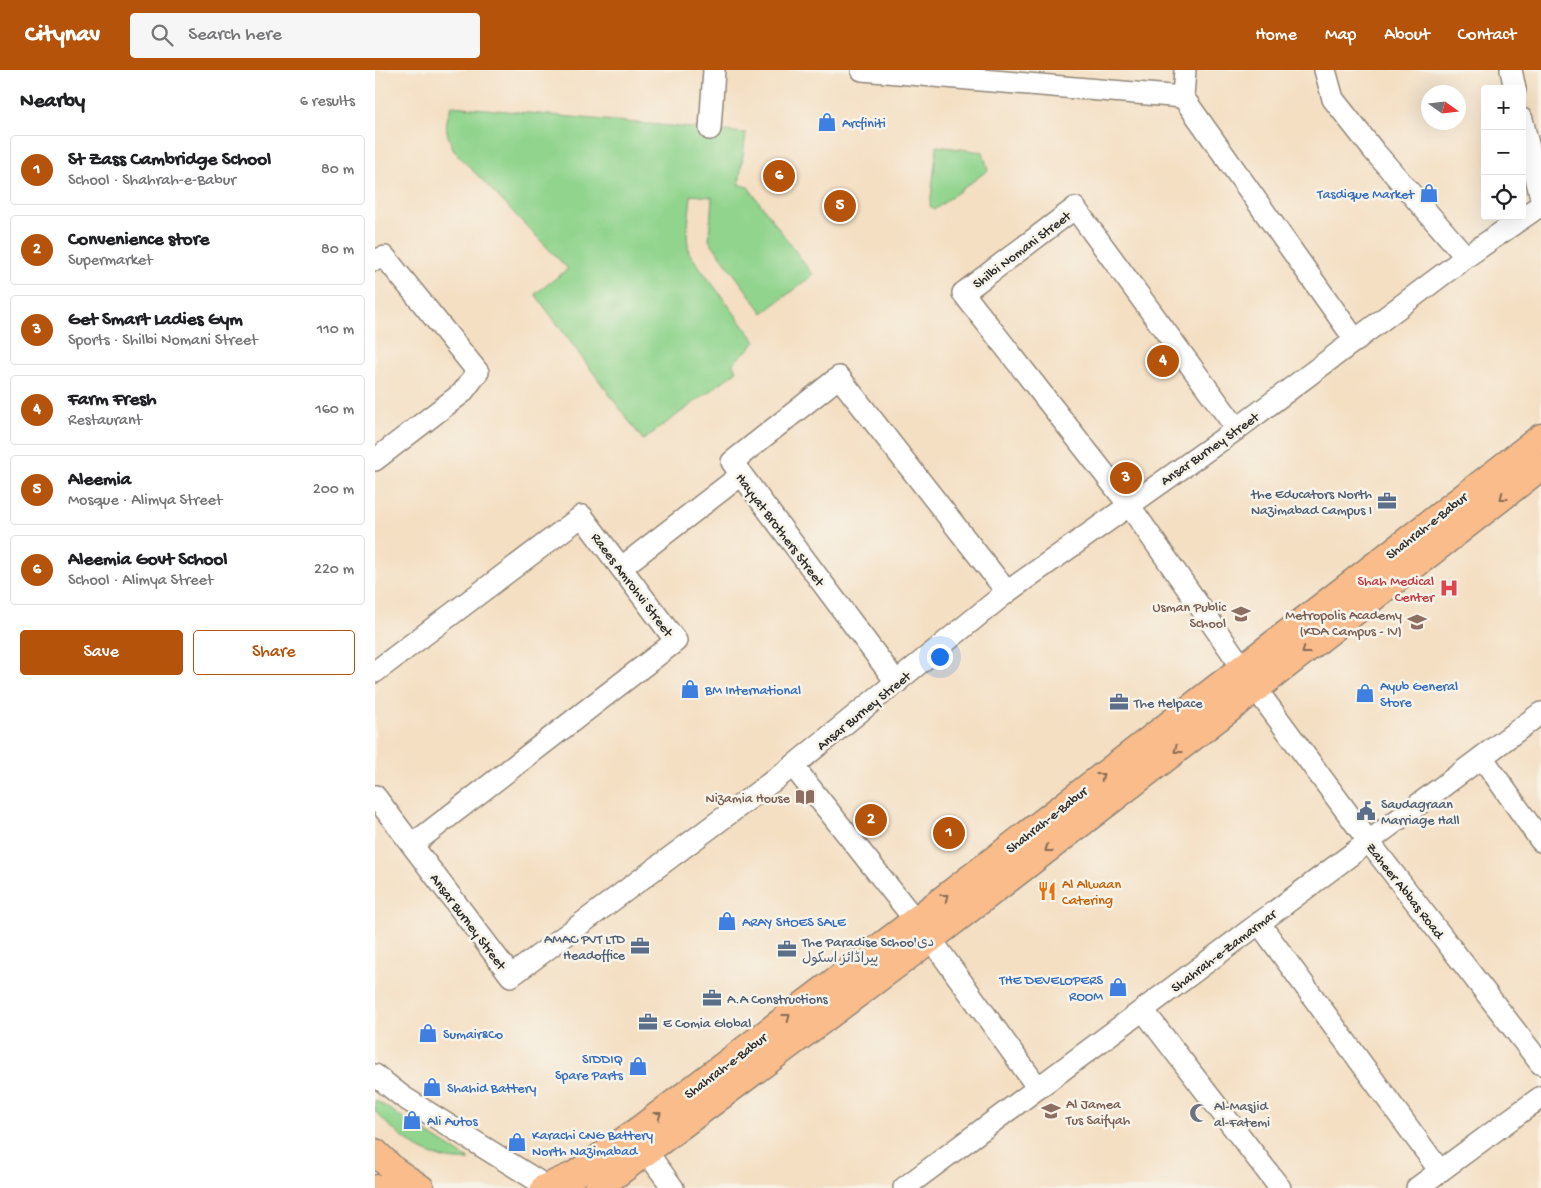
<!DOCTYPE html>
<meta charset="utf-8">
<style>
:root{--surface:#fff;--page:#f6f6f6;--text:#202124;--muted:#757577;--line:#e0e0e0;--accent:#b45309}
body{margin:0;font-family:"Gochi Hand","Playpen Sans Arabic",sans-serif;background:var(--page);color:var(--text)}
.controls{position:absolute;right:15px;top:15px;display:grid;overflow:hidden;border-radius:5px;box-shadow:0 5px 20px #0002}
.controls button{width:45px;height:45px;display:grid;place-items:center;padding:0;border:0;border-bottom:1px solid var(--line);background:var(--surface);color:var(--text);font:25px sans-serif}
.compass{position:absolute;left:1046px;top:15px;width:45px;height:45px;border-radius:50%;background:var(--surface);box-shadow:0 5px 20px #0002;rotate:104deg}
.you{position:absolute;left:564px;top:586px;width:18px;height:18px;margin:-12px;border:4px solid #fff;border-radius:50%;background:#1a73e8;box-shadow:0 0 0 8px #1a73e833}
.badge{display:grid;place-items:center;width:32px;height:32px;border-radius:50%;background:var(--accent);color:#fff;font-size:16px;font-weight:700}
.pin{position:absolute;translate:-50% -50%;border:2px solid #fff;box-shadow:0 1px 5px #0006}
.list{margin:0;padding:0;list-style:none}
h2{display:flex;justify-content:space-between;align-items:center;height:65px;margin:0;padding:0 20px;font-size:21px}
h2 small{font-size:16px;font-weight:400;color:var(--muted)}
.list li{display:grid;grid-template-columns:32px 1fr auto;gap:15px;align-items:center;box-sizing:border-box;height:70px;margin:0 10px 10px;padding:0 10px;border:1px solid var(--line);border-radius:5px}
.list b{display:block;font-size:19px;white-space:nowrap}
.list p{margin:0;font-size:16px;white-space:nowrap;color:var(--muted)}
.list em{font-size:16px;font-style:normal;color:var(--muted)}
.actions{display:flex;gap:10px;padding:15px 20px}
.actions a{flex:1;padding:11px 0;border:1px solid var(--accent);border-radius:5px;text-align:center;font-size:18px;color:var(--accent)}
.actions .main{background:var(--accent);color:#fff}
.icon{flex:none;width:28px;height:28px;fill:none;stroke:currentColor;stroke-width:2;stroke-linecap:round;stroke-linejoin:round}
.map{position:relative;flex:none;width:1166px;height:1118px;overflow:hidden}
header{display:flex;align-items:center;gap:30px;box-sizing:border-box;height:70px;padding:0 25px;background:var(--accent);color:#fff}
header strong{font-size:24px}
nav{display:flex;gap:28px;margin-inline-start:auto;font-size:18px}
.search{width:350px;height:45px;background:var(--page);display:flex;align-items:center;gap:12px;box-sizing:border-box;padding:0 18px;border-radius:5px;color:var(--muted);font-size:19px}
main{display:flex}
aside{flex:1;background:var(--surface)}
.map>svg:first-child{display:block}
.green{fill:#90d48d;stroke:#5e805c}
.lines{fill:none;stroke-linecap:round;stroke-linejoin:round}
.minor-casing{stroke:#908577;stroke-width:24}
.major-casing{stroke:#908577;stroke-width:29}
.minor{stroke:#fff;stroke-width:21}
.major{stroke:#f9bc8a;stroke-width:26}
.oneway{stroke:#886c56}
.labels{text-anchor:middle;stroke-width:5;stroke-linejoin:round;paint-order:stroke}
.shop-label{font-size:14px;fill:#366cbe;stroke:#f7f3e8;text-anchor:start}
.street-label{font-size:14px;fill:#2b2b2b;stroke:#f7f3e8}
.service-label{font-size:14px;fill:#4e5e75;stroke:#f7f3e8;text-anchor:start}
.health-label{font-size:14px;fill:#be3a42;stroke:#f7f3e8;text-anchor:end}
.education-label{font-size:14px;fill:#785e54;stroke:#f7f3e8;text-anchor:end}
.food-label{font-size:14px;fill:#c56008;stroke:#f7f3e8;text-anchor:start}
.worship-label{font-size:14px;fill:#5b616d;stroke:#f7f3e8;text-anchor:start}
</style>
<header>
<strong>Citynav</strong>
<div class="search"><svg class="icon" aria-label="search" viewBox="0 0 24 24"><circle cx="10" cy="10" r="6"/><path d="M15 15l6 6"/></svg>Search here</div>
<nav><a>Home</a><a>Map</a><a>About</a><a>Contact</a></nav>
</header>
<main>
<aside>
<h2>Nearby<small>6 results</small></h2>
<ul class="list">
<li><span class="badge">1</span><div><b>St Zass Cambridge School</b><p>School · Shahrah-e-Babur</p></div><em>80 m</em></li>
<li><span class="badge">2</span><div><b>Convenience store</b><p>Supermarket</p></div><em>80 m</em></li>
<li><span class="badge">3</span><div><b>Get Smart Ladies Gym</b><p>Sports · Shilbi Nomani Street</p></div><em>110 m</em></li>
<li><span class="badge">4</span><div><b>Farm Fresh</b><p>Restaurant</p></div><em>160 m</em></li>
<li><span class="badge">5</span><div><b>Aleemia</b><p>Mosque · Alimya Street</p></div><em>200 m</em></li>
<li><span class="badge">6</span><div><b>Aleemia Govt School</b><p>School · Alimya Street</p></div><em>220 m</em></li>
</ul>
<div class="actions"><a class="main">Save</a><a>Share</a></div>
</aside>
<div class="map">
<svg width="1166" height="1118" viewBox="0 0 1166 1118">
<rect width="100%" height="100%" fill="#f7f3e8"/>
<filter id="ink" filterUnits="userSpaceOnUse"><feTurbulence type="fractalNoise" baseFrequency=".02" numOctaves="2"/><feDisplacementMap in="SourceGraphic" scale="10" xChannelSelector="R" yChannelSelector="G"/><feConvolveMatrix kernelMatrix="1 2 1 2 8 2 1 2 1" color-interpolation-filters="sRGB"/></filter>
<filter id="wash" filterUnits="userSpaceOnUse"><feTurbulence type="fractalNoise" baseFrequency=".0096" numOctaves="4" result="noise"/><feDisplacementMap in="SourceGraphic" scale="20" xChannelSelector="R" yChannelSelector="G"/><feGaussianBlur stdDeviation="1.12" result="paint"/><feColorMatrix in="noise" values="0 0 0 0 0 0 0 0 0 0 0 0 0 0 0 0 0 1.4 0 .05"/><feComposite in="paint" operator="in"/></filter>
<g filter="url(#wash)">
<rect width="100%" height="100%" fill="#f4dfc3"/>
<g class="green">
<path d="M 77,36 L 371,63 L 364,114 L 373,117 L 438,205 L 388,243 L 334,170 L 337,127 L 316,125 L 312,166 L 314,183 L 381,272 L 357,294 L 362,301 L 268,370 L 160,224 L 193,199 L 79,81 C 71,62 68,55 77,36 Z"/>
<polygon points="562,76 608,82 613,100 559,140 555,136"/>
<path d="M 0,1030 L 95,1090 C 55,1093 26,1070 0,1041 Z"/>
</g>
</g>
<g filter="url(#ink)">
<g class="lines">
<g class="minor-casing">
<g id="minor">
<polyline points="487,0 808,27"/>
<polyline points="810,0 808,27 981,271"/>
<polyline points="950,0 958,29 999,81 1091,187"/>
<polyline points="1136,0 1140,19"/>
<polyline points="1147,49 1166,128"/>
<polyline points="335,59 339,0"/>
<polyline points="0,190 10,187 103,302 87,323 0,390"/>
<polyline points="862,359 700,138 588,223 754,435 867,597"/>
<polyline points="247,497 366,405"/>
<polyline points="0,602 207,446 301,571 37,775"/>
<polyline points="522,613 357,392 464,307 632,522"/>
<polyline points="881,619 994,772 1166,994"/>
<polyline points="1107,687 1166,771"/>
<polyline points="418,696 540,850"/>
<polyline points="0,726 136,906 418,696 632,522 862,359 1091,187 1166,135"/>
<polyline points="884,853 1065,1101"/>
<polyline points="555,868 663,1018"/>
<polyline points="768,940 905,1118"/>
<polyline points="0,1005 28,1027 174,1118"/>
<polyline points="263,1070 298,1118"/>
<polyline points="529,1118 1166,643"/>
<polyline points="1042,1118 1166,1027"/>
</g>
</g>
<g class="major-casing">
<g id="major">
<polyline points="0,1082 19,1100 46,1118"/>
<polyline points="3,1118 28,1117 32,1118"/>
<polyline points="169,1118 199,1105 258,1064 560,835 1166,367"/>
<polyline points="223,1118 535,885 881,619 1166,397"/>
</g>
</g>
<use href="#minor" class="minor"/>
<use href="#major" class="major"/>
</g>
<defs><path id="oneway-chevron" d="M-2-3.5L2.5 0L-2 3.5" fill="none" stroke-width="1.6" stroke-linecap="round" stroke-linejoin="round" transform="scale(1.25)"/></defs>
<g class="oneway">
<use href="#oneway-chevron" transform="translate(1128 427) rotate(142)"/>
<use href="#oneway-chevron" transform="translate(930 581) rotate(142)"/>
<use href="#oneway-chevron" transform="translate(802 680) rotate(143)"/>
<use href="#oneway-chevron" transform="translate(726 706) rotate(-38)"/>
<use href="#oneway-chevron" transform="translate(673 779) rotate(143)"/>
<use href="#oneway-chevron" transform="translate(570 827) rotate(-38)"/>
<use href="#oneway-chevron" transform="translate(412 947) rotate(-37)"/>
<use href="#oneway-chevron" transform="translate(283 1045) rotate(-37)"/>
</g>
</g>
<defs>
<g id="shop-bare" transform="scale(1.5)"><path d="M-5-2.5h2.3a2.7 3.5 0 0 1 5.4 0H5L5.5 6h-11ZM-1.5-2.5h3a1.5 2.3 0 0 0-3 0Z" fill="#3f7fe0" stroke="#f7f3e8" stroke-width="2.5" paint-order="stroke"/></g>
<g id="office-bare" transform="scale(1.5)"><path d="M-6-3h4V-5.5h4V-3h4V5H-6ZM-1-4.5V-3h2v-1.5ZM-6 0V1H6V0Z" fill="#5c6f8a" stroke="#f7f3e8" stroke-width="2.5" paint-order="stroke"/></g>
<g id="hospital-bare" transform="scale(1.5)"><path d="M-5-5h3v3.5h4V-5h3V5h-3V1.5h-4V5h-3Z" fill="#e0444e" stroke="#f7f3e8" stroke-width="2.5" paint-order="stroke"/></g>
<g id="school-bare" transform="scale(1.5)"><path d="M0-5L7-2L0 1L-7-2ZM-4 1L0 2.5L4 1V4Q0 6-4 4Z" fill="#8d6e63" stroke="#f7f3e8" stroke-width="2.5" paint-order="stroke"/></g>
<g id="library-bare" transform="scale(1.5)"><path d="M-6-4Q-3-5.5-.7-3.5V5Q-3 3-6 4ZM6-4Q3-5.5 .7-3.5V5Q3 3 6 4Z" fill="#8d6e63" stroke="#f7f3e8" stroke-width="2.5" paint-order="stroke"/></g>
<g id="civic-bare" transform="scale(1.5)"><path d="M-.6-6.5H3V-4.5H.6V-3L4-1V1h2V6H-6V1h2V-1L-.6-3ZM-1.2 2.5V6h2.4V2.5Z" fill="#5c6f8a" stroke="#f7f3e8" stroke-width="2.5" paint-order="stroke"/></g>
<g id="restaurant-bare" transform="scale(1.5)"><path d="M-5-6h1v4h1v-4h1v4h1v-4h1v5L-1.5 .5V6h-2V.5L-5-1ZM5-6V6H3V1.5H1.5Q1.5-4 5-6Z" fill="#e8710a" stroke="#f7f3e8" stroke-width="2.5" paint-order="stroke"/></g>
<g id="university-bare" transform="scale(1.5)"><path d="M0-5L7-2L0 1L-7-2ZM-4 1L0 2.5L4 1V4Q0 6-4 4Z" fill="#8d6e63" stroke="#f7f3e8" stroke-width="2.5" paint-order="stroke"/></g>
<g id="mosque-bare" transform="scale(1.5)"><path d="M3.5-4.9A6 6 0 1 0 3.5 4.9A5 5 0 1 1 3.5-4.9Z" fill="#6b7280" stroke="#f7f3e8" stroke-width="2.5" paint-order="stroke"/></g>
</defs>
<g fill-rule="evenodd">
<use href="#shop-bare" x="452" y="52"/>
<use href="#shop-bare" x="1054" y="123"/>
<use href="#office-bare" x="1012" y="431"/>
<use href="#hospital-bare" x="1074" y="518"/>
<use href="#school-bare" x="866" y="544"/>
<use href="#school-bare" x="1042" y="552"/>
<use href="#shop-bare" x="315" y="619"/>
<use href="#shop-bare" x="990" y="623"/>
<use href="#office-bare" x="744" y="632"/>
<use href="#library-bare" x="430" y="727"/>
<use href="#civic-bare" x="991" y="741"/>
<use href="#restaurant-bare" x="672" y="821"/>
<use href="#shop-bare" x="352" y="851"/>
<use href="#office-bare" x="265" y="876"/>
<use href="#office-bare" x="412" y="879"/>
<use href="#shop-bare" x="743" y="917"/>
<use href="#office-bare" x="337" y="928"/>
<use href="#office-bare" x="273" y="952"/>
<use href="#shop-bare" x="53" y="963"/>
<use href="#shop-bare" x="263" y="996"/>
<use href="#shop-bare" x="57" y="1017"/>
<use href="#university-bare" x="676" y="1041"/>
<use href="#mosque-bare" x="824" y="1043"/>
<use href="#shop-bare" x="37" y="1050"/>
<use href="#shop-bare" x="142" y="1072"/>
</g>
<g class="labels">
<g class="shop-label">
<text x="467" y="57">Arcfiniti</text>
<text x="1039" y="128" text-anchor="end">Tasdique Market</text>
<text x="1005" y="620">Ayub General<tspan x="1005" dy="16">Store</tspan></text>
<text x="330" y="624">BM International</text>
<text x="367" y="856">ARAY SHOES SALE</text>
<text x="728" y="914" text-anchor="end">THE DEVELOPERS<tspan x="728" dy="16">ROOM</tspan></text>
<text x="68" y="968">Sumair&amp;Co</text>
<text x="248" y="993" text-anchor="end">SIDDIQ<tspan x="248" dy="16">Spare Parts</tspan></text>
<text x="72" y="1022">Shahid Battery</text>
<text x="52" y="1055">Ali Autos</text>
<text x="157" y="1069">Karachi CNG Battery<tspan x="157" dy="16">North Nazimabad</tspan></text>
</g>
<g class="street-label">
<text transform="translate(646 179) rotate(-37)" y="5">Shilbi Nomani Street</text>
<text transform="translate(834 378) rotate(-35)" y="5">Ansar Burney Street</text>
<text transform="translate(1051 455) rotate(-38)" y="5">Shahrah-e-Babur</text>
<text transform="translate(406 459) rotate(53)" y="5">Hayyat Brothers Street</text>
<text transform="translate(258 514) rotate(53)" y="5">Raees Amrohvi Street</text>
<text transform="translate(488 640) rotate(-39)" y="5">Ansar Burney Street</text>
<text transform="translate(671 749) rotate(-38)" y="5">Shahrah-e-Babur</text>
<text transform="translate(1031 820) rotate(52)" y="5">Zaheer Abbas Road</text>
<text transform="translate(94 851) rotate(53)" y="5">Ansar Burney Street</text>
<text transform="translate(848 880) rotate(-37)" y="5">Shahrah-e-Zamarmar</text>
<text transform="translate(350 995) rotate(-37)" y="5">Shahrah-e-Babur</text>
</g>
<g class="service-label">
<text x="997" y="428" text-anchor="end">the Educators North<tspan x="997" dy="16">Nazimabad Campus I</tspan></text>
<text x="759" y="637">The Helpace</text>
<text x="1006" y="738">Saudagraan<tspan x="1006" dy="16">Marriage Hall</tspan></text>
<text x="250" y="873" text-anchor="end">AMAC PVT LTD<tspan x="250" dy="16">Headoffice</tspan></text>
<text x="427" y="876">The Paradise Schoolدی<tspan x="427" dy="16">پیراڈائز اسکول</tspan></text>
<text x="352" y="933">A.A Constructions</text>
<text x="288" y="957">E Comia Global</text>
</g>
<g class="health-label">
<text x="1059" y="515">Shah Medical<tspan x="1059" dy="16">Center</tspan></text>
</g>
<g class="education-label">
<text x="851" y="541">Usman Public<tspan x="851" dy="16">School</tspan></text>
<text x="1027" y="549">Metropolis Academy<tspan x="1027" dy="16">(KDA Campus - IV)</tspan></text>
<text x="415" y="732">Nizamia House</text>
<text x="691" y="1038" text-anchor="start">Al Jamea<tspan x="691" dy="16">Tus Saifyah</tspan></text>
</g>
<g class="food-label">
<text x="687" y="818">Al Alwaan<tspan x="687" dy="16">Catering</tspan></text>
</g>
<g class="worship-label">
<text x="839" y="1040">Al-Masjid<tspan x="839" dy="16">al-Fatemi</tspan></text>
</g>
</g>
</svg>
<div class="controls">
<button>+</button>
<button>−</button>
<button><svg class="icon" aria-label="locate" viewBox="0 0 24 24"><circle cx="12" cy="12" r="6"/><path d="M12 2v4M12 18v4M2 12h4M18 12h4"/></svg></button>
</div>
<svg class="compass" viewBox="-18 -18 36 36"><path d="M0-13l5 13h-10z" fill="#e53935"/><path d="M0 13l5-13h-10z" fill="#757577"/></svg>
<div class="you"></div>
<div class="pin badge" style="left:574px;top:763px">1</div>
<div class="pin badge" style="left:496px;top:750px">2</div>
<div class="pin badge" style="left:751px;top:408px">3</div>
<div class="pin badge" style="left:788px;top:291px">4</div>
<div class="pin badge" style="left:465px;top:136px">5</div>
<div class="pin badge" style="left:404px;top:106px">6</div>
</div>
</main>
